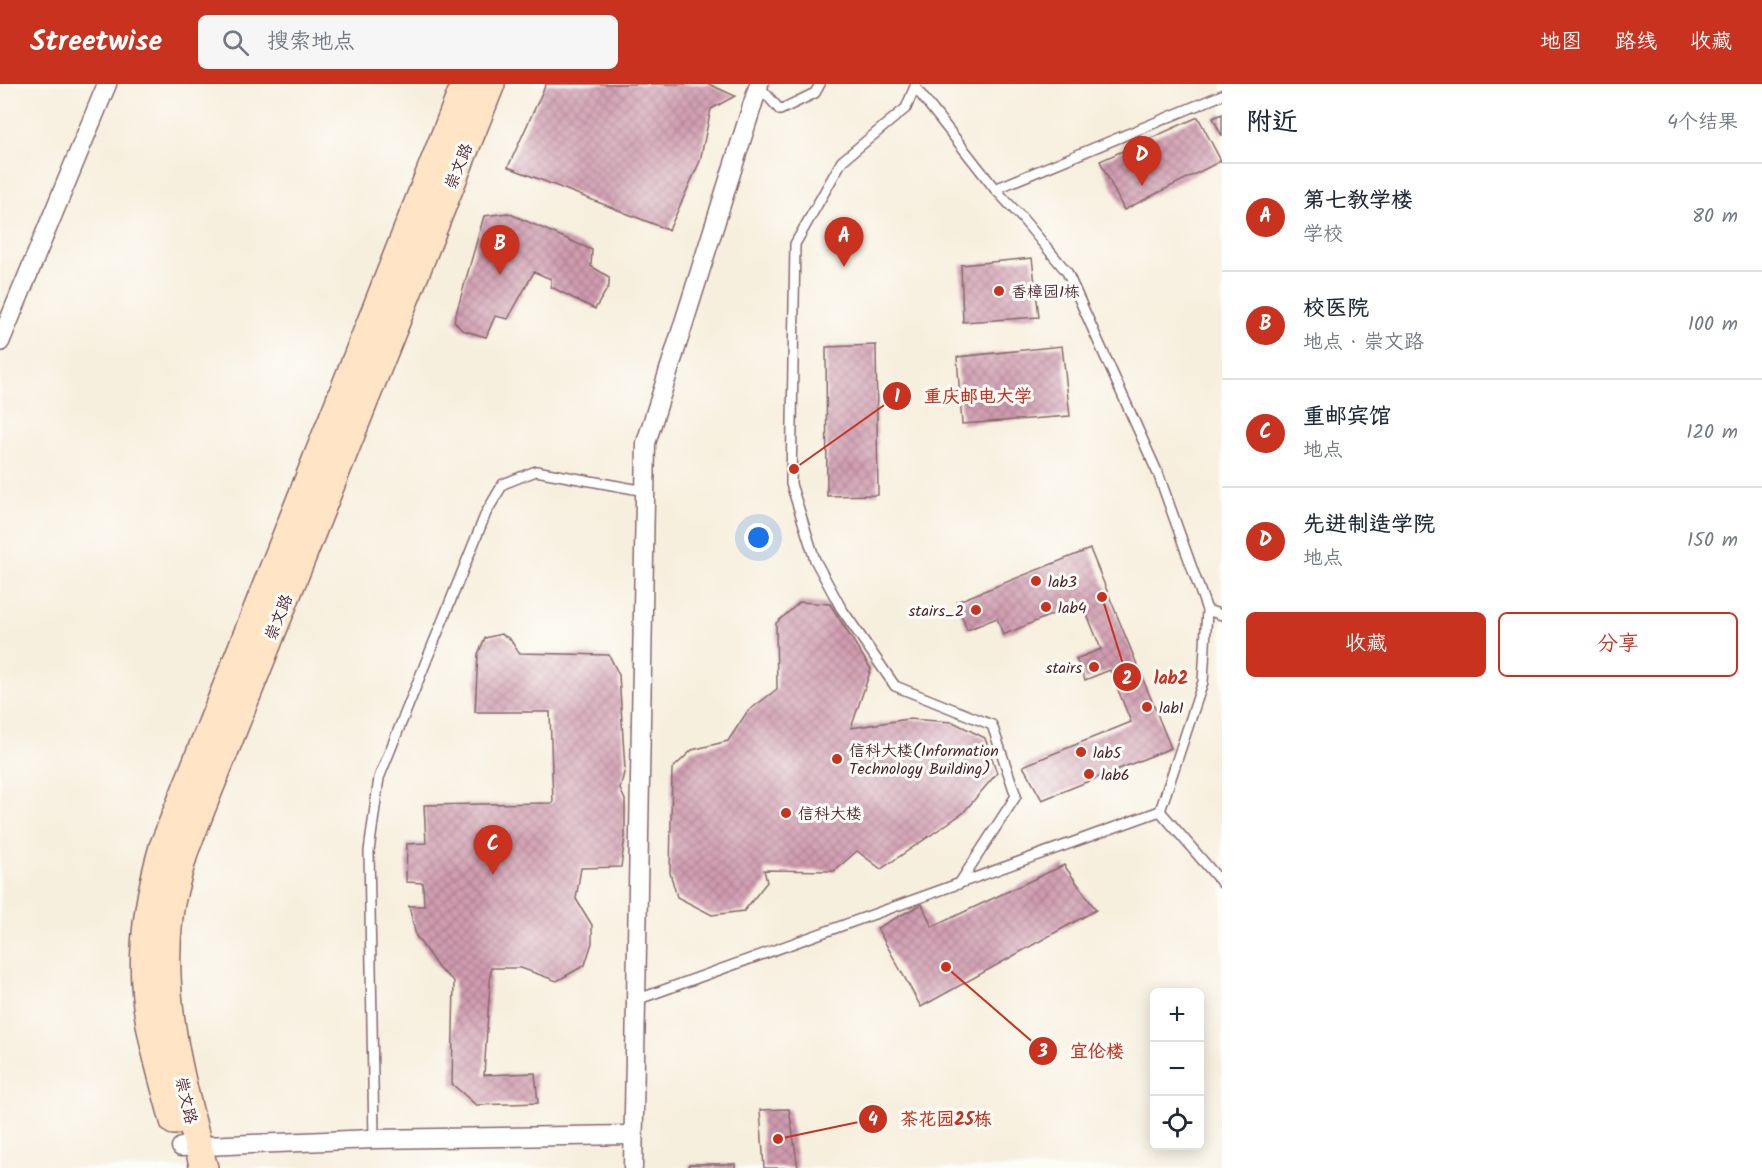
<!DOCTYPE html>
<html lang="zh">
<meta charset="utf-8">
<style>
:root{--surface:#fff;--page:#f6f6f7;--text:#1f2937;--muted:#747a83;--line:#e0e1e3;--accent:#c8321e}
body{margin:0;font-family:Kalam,"LXGW WenKai TC",sans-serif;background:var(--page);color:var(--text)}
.controls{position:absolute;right:18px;bottom:18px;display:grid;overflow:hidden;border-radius:9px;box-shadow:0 3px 15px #0003}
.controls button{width:54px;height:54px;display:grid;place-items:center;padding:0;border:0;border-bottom:2px solid var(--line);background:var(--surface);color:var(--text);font:30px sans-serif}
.you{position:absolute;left:759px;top:454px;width:21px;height:21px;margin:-15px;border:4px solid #fff;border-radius:50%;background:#1a73e8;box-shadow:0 0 0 9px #1a73e833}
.badge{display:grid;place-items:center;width:39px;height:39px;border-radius:50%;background:var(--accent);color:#fff;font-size:20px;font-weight:700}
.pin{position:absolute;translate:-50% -50px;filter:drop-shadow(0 2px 3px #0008)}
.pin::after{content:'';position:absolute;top:32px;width:21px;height:18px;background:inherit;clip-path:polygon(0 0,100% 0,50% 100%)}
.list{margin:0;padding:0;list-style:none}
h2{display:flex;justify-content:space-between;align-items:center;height:78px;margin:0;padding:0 24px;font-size:26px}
h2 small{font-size:20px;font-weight:400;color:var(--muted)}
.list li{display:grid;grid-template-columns:39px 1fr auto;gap:18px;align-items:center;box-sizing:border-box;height:108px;padding:0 24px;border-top:2px solid var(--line)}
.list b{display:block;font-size:22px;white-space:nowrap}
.list p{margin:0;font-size:20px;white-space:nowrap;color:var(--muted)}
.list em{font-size:20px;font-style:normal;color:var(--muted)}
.actions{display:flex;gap:12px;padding:18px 24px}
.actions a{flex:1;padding:14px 0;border:2px solid var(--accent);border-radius:9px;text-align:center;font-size:21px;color:var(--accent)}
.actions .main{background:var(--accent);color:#fff}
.icon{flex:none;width:33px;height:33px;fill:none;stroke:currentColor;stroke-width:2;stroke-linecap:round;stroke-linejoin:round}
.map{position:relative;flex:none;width:1222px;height:1084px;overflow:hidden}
header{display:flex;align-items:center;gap:36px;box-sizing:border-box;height:84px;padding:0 30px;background:var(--accent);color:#fff}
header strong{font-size:28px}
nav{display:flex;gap:33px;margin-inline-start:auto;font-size:21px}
.search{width:420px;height:54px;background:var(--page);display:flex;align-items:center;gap:15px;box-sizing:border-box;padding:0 21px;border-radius:9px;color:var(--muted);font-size:22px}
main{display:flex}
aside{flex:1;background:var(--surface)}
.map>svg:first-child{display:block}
.building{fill:url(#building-cross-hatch)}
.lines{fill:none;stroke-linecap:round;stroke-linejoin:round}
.service-casing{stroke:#87686a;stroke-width:12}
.minor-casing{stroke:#87686a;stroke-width:21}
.secondary-casing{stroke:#87686a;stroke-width:30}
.service{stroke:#fff;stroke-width:9}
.minor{stroke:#fff;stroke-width:18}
.secondary{stroke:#ffe4c6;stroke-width:27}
.poi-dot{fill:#c8321e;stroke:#fdfcf7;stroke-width:2}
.labels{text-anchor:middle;stroke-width:6;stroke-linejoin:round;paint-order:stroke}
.street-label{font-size:16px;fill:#4a1f2b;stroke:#fdfcf7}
.poi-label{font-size:16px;fill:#4a1f2b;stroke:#fdfcf7;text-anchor:start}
.leader{fill:none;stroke:#c8321e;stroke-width:2}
.callout-dot{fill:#c8321e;stroke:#fdfcf7;stroke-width:2}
.mark-label{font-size:18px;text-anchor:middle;font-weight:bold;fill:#fff}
.callout-label{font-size:18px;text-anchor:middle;font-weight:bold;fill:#c8321e;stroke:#fdfcf7;stroke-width:6;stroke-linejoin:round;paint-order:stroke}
</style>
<header>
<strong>Streetwise</strong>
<div class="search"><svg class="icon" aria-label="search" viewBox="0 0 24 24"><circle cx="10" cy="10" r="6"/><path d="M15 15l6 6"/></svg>搜索地点</div>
<nav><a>地图</a><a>路线</a><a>收藏</a></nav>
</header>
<main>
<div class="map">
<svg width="1222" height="1084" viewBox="0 0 1222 1084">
<defs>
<pattern id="building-cross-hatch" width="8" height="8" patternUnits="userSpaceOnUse" patternTransform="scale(1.5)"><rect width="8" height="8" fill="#d09cb0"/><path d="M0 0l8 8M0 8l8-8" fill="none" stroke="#ab7f8f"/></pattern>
</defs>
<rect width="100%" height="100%" fill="#fdfcf7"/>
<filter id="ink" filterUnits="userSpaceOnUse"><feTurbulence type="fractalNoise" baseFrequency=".0167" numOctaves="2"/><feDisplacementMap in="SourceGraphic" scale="12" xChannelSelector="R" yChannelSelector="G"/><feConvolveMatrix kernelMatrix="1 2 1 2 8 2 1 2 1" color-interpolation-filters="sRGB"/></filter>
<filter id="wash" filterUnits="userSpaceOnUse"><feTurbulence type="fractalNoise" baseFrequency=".008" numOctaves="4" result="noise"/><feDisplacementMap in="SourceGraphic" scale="24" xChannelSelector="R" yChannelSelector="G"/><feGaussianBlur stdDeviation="1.35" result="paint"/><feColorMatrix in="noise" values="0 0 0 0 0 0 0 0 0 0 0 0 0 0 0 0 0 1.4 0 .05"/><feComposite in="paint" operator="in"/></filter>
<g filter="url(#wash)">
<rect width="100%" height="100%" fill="#f7efde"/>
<g id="blocks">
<g class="building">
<polygon points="546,0 709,0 735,12 711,25 700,77 669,146 508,83"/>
<polygon points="1222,30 1222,52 1213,34"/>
<polygon points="1198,33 1221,77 1124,126 1100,77"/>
<polygon points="508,129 592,166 591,182 609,193 609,202 595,225 551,203 551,195 534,188 508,235 495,232 486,253 462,246 454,237 484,132"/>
<polygon points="1032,174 1039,233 963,238 961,181"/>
<polygon points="876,261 878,411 827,412 826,263"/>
<polygon points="1062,262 1070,332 962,340 957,273"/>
<polygon points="1090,465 1171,664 1042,716 1023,682 1131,638 1110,586 1085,596 1076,575 1101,565 1082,518 1003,551 997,534 967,546 956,518"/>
<polygon points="800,518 830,520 871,585 851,644 908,635 953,638 985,654 997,689 963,729 881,785 857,767 834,787 764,786 767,798 744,827 712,831 677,813 670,789 672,685 692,666 728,657 747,628 777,605 776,539"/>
<polygon points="501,550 510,555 519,569 609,571 619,591 625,685 620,705 625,716 625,753 621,783 581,784 576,815 592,841 592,859 585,881 557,897 521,884 491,884 484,991 535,989 538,1019 476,1021 452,1000 454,897 439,885 416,852 409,822 424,822 423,799 406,798 407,760 426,759 424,721 553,719 550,628 475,628 478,570 485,554"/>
<polygon points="1064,781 1096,826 921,923 877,844 922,820 932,843"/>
<polygon points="789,1025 798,1084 764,1084 760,1026"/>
<rect x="689" y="1080" width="46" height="4"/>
</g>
</g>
</g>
<g filter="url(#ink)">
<use href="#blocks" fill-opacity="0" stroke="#87686a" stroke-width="1.5"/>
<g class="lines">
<g class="service-casing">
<g id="service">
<polyline points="916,0 906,24 842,77 795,160 791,400 815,476 841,524 895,602 992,641 1016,712 959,800"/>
<polyline points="759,2 780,26 815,9 820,0"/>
<polyline points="915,3 995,105 1022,134 1067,188 1159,392 1207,526 1203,598 1160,727"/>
<polyline points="995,105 1222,11"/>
<polyline points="1207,526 1222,531"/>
<polyline points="1160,727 1222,799"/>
<polyline points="636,916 1160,727"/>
<polyline points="374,1055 369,767 379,694 486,429 503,400 536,387 645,407"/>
</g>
</g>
<g class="minor-casing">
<g id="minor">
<polyline points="0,258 107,0"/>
<polyline points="181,1063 374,1055 633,1051"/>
<polyline points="633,1084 646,359 759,0"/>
</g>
</g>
<g class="secondary-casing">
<g id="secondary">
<path d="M 174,1037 C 162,992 148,947 145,901 C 142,854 150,808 163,763 L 465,0"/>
<path d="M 204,1084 C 182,1003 159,918 169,833 C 171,810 179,788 185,766 L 491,0"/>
</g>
</g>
<use href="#service" class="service"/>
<use href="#minor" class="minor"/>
<use href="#secondary" class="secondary"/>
</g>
</g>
<g class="poi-dot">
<circle cx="999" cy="207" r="6"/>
<circle cx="1036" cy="497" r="6"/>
<circle cx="1046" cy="523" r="6"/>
<circle cx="976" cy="526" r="6"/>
<circle cx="1094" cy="583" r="6"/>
<circle cx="1147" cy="623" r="6"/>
<circle cx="1081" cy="668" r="6"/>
<circle cx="837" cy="675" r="6"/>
<circle cx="1089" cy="690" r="6"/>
<circle cx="786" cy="729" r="6"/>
</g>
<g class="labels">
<g class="street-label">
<text transform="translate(458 82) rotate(-68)" y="6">崇文路</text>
<text transform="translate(278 533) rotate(-68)" y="6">崇文路</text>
<text transform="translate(187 1016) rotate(77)" y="6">崇文路</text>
</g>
<g class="poi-label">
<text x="1011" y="213">香樟园1栋</text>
<text x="1048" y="503">lab3</text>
<text x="1058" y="529">lab4</text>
<text x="964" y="532" text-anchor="end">stairs_2</text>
<text x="1082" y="589" text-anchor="end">stairs</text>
<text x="1159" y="629">lab1</text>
<text x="849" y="672">信科大楼(Information<tspan x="849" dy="18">Technology Building)</tspan></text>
<text x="1093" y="674">lab5</text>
<text x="1101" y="696">lab6</text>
<text x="798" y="735">信科大楼</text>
</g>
</g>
<path class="leader" d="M794 385L897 312M1102 513L1127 593M946 883L1043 967M778 1055L873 1035"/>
<g class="callout-dot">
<circle cx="794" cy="385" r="6"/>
<circle cx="1102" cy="513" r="6"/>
<circle cx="946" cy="883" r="6"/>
<circle cx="778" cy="1055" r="6"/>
<circle cx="897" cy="312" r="15"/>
<circle cx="1127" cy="593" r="15"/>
<circle cx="1043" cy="967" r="15"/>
<circle cx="873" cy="1035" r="15"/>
</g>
<g class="mark-label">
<text x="897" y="318">1</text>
<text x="1127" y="600">2</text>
<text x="1043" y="973">3</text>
<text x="873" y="1041">4</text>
</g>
<g class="callout-label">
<text x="978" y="318">重庆邮电大学</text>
<text x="1171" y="600">lab2</text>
<text x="1097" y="973">宜伦楼</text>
<text x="946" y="1041">茶花园25栋</text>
</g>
</svg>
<div class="controls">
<button>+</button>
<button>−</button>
<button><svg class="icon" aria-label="locate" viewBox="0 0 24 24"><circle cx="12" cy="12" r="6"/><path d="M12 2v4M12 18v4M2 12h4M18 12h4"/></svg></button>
</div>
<div class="you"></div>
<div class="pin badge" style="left:844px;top:183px">A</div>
<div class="pin badge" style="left:500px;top:191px">B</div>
<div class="pin badge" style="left:493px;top:791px">C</div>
<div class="pin badge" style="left:1142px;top:102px">D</div>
</div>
<aside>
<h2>附近<small>4个结果</small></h2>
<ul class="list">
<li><span class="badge">A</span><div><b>第七教学楼</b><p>学校</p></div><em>80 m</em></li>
<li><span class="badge">B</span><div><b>校医院</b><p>地点 · 崇文路</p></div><em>100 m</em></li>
<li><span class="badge">C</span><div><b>重邮宾馆</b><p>地点</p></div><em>120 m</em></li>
<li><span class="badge">D</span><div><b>先进制造学院</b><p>地点</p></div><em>150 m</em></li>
</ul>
<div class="actions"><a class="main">收藏</a><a>分享</a></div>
</aside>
</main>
